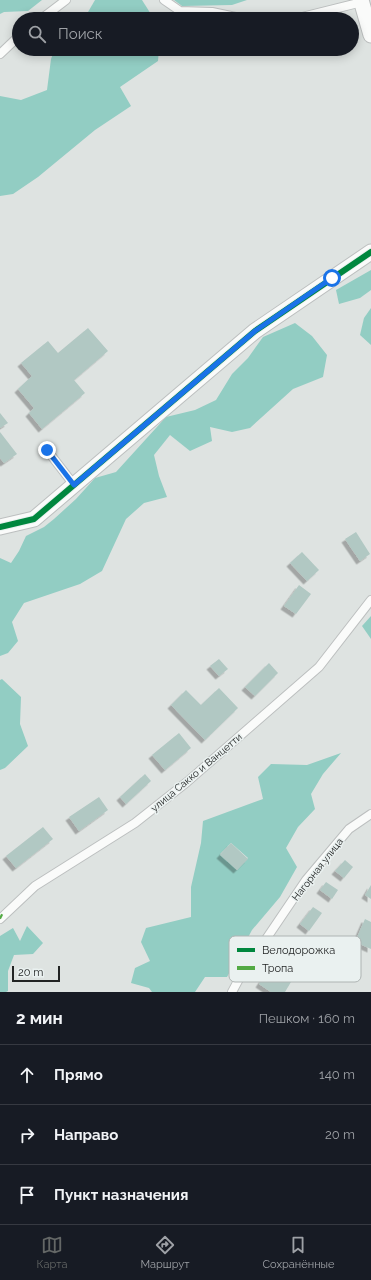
<!DOCTYPE html>
<html lang="ru">
<meta charset="utf-8">
<style>
:root{--surface:#171b24;--page:#20242c;--text:#f1f3f6;--muted:#9ea1a6;--line:#363941;--accent:#646766}
body{margin:0;font-family:Raleway,sans-serif;background:var(--page);color:var(--text)}
.scale{position:absolute;left:12px;bottom:10px;width:48px;box-sizing:border-box;padding-left:4px;border:2px solid #222424;border-top:0;font-size:11px;line-height:14px;white-space:nowrap;color:#222424;-webkit-text-stroke:3px #eaf1f0;paint-order:stroke}
.stop{position:absolute;width:12px;height:12px;margin:-9px;border:3px solid #1a73e8;border-radius:50%;background:#fff}
.stop.end{background:#1a73e8;border-color:#fff;box-shadow:0 1px 4px #0008}
.list{margin:0;padding:0;list-style:none}
h2{display:flex;justify-content:space-between;align-items:center;height:52px;margin:0;padding:0 16px;font-size:17px}
h2 small{font-size:13px;font-weight:400;color:var(--muted)}
.list li{display:grid;grid-template-columns:26px 1fr auto;gap:12px;align-items:center;box-sizing:border-box;height:60px;padding:0 16px;border-top:1px solid var(--line)}
.list b{display:block;font-size:15px;white-space:nowrap}
.list em{font-size:13px;font-style:normal;color:var(--muted)}
.icon{flex:none;width:22px;height:22px;fill:none;stroke:currentColor;stroke-width:2;stroke-linecap:round;stroke-linejoin:round}
.map{position:relative;flex:none;width:371px;height:992px;overflow:hidden}
.search{position:absolute;background:var(--surface);box-shadow:0 2px 10px #0003;left:12px;right:12px;top:12px;height:44px;display:flex;align-items:center;gap:10px;box-sizing:border-box;padding:0 14px;border-radius:22px;color:var(--muted);font-size:15px}
.sheet{height:232px;background:var(--surface)}
nav{display:flex;justify-content:space-around;align-items:center;box-sizing:border-box;height:56px;border-top:1px solid var(--line);background:var(--surface);font-size:11px;color:var(--muted)}
nav a{display:grid;justify-items:center;gap:2px}
nav .on{color:var(--accent)}
.map>svg:first-child{display:block}
.forest{fill:#92cdc3;fill-rule:evenodd}
.building{fill:#b1c8c3;filter:url(#shadow)}
.lines{fill:none;stroke-linecap:round;stroke-linejoin:round}
.service-casing{stroke:#bcbfbf;stroke-width:10}
.minor-casing{stroke:#bcbfbf;stroke-width:17}
.service{stroke:#fafbfa;stroke-width:8}
.minor{stroke:#fafbfa;stroke-width:15}
.quiet{stroke:#53aa44;stroke-width:5;stroke-dasharray:10 5;stroke-linecap:butt}
.cycleway-casing{stroke:#eaf1f0;stroke-width:8}
.cycleway{stroke:#00873e;stroke-width:6}
.route{stroke:#1a73e8;stroke-width:5}
.labels{text-anchor:middle;stroke-width:3;stroke-linejoin:round;paint-order:stroke}
.street-label{font-size:10px;fill:#222424;stroke:#eaf1f0}
.key{fill:#eaf1f0;stroke:#aeb4b3;stroke-width:1}
.key-label{font-size:11px;fill:#222424}
</style>
<div class="map">
<svg width="371" height="992" viewBox="0 0 371 992">
<defs>
<filter id="shadow"><feDropShadow dx="-3.5" dy="3.5" stdDeviation="0" flood-color="#0004"/></filter>
</defs>
<rect width="100%" height="100%" fill="#dee3e1"/>
<g class="forest">
<polygon points="0,0 42,0 28,11 4,12 0,14"/>
<polygon points="95,0 142,0 154,19 84,19"/>
<polygon points="174,0 247,0 232,5 182,6"/>
<polygon points="55,49 159,49 158,61 120,87 131,106 95,130 38,177 13,194 0,196 0,96 21,100 47,90 51,59"/>
<polygon points="371,270 371,290 360,298 339,304 336,290"/>
<polygon points="371,308 371,345 360,335 364,318"/>
<polygon points="295,323 312,336 327,355 323,377 293,389 250,428 232,432 210,427 212,441 190,451 170,435 154,455 159,476 167,497 144,503 126,519 102,571 80,584 24,603 12,622 18,641 8,653 0,656 0,558 11,563 19,551 26,536 44,527 54,519 76,499 95,478 116,472 166,417 195,410 216,400 232,374 248,358 263,337"/>
<polygon points="371,616 371,639 362,626"/>
<polygon points="2,679 21,697 20,724 28,746 5,768 0,770 0,680"/>
<path d="M 341,753 L 323,774 L 311,794 L 315,809 L 298,827 L 286,848 L 297,867 L 280,897 L 252,930 L 227,977 L 205,977 L 195,992 L 152,992 L 149,988 L 131,983 L 135,968 L 150,961 L 141,942 L 146,928 L 191,917 L 191,887 L 201,843 L 203,821 L 263,799 L 258,777 L 271,764 L 307,765 ZM 231,843 L 248,858 L 237,870 L 220,854 Z"/>
<polygon points="27,926 43,943 33,954 14,955 8,971 8,991 6,992 0,992 0,936 13,928 20,941"/>
</g>
<g class="building">
<polygon points="88,328 108,351 74,380 85,393 42,429 29,413 34,408 18,389 32,376 21,363 48,341 58,353"/>
<polygon points="0,413 8,423 0,428"/>
<polygon points="0,432 17,454 4,463 0,458"/>
<polygon points="356,532 370,554 360,561 345,539"/>
<polygon points="302,552 319,570 307,581 290,563"/>
<polygon points="299,585 311,594 296,614 284,606"/>
<polygon points="219,659 228,669 219,676 210,666"/>
<polygon points="269,663 278,673 255,696 245,687"/>
<polygon points="219,688 238,708 205,740 171,705 186,690 201,705"/>
<polygon points="179,733 191,748 165,770 152,755"/>
<polygon points="145,774 151,781 126,804 120,797"/>
<polygon points="99,797 108,810 79,831 69,817"/>
<polygon points="43,827 53,839 16,868 6,856"/>
<polygon points="231,843 248,859 237,870 220,855"/>
<polygon points="345,860 353,867 344,878 335,871"/>
<polygon points="326,882 338,890 332,899 320,890"/>
<polygon points="371,885 371,899 365,895"/>
<polygon points="313,907 322,913 309,931 300,924"/>
<polygon points="365,919 371,922 371,949 355,942"/>
<polygon points="273,963 294,977 285,992 271,992 259,984"/>
</g>
<g class="lines">
<g class="service-casing">
<g id="service">
<polyline points="164,0 180,11 212,12 245,19"/>
<polyline points="41,19 66,0"/>
<polyline points="286,19 302,17 362,2"/>
<polyline points="0,54 19,36"/>
<polyline points="47,450 74,485"/>
<polyline points="0,919 35,886 135,823 187,782 319,667 371,600"/>
<polyline points="232,992 239,979 306,880 349,829 371,814"/>
</g>
</g>
<g class="minor-casing">
<g id="minor">
<polyline points="361,0 371,35"/>
<polyline points="0,527 34,519 255,331 371,252"/>
</g>
</g>
<use href="#service" class="service"/>
<use href="#minor" class="minor"/>
<polyline class="quiet" points="0,916 2,917"/>
<g class="cycleway-casing">
<polyline id="cycleway" points="0,527 34,519 255,331 371,252"/>
</g>
<use href="#cycleway" class="cycleway"/>
</g>
<g class="lines">
<polyline class="route" points="47,450 74,485 255,331 332,278"/>
</g>
<g class="labels">
<g class="street-label">
<text transform="translate(196 772) rotate(-40)" y="4">улица Сакко и Ванцетти</text>
<text transform="translate(317 869) rotate(-52)" y="4">Нагорная улица</text>
</g>
</g>
<rect x="229" y="936" width="132" height="46" rx="6" class="key"/>
<rect x="237" y="948" width="18" height="4" fill="#00873e"/>
<rect x="237" y="966" width="18" height="4" fill="#53aa44"/>
<g class="key-label">
<text x="262" y="954">Велодорожка</text>
<text x="262" y="972">Тропа</text>
</g>
</svg>
<div class="scale">20 m</div>
<div class="stop" style="left:332px;top:278px"></div>
<div class="stop end" style="left:47px;top:450px"></div>
<div class="search"><svg class="icon" aria-label="search" viewBox="0 0 24 24"><circle cx="10" cy="10" r="6"/><path d="M15 15l6 6"/></svg>Поиск</div>
</div>
<section class="sheet">
<h2>2 мин<small>Пешком · 160 m</small></h2>
<ul class="list">
<li><svg class="icon" aria-label="ahead" viewBox="0 0 24 24"><path d="M12 20V5M6 11l6-6 6 6"/></svg><div><b>Прямо</b></div><em>140 m</em></li>
<li><svg class="icon" aria-label="right" viewBox="0 0 24 24"><path d="M7 20v-9h11M14 6l5 5-5 5"/></svg><div><b>Направо</b></div><em>20 m</em></li>
<li><svg class="icon" aria-label="arrive" viewBox="0 0 24 24"><path d="M6 21V4h12l-3 4 3 4H6"/></svg><div><b>Пункт назначения</b></div></li>
</ul>
</section>
<nav>
<a class="on"><svg class="icon" aria-label="map" viewBox="0 0 24 24"><path d="M3 6l6-2 6 2 6-2v14l-6 2-6-2-6 2zM9 4v14M15 6v14"/></svg>Карта</a>
<a><svg class="icon" aria-label="directions" viewBox="0 0 24 24"><path d="M12 3l9 9-9 9-9-9zM9 14v-3h6M13 9l2 2-2 2"/></svg>Маршрут</a>
<a><svg class="icon" aria-label="saved" viewBox="0 0 24 24"><path d="M7 4h10v16l-5-4-5 4z"/></svg>Сохранённые</a>
</nav>
